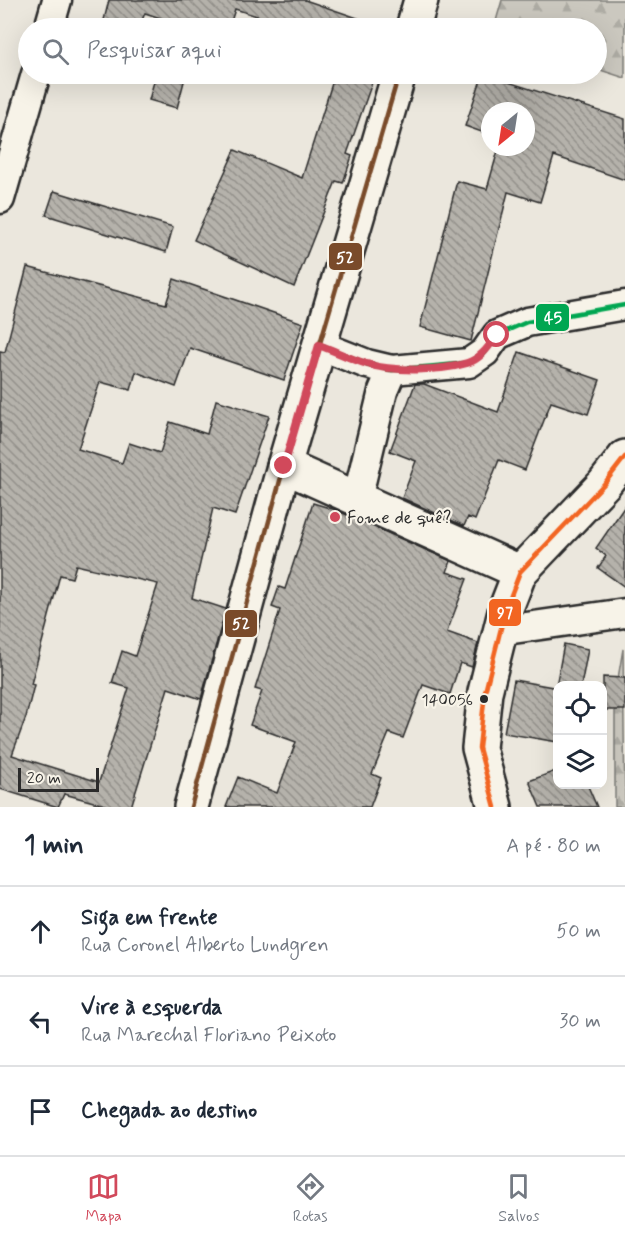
<!DOCTYPE html>
<html lang="pt">
<meta charset="utf-8">
<style>
:root{--surface:#fff;--page:#f6f6f7;--text:#1f2937;--muted:#747a83;--line:#e0e1e3;--accent:#d1495b}
body{margin:0;font-family:Mynerve,sans-serif;background:var(--page);color:var(--text)}
.controls{position:absolute;right:18px;bottom:18px;display:grid;overflow:hidden;border-radius:12px;box-shadow:0 6px 24px #0002}
.controls button{width:54px;height:54px;display:grid;place-items:center;padding:0;border:0;border-bottom:2px solid var(--line);background:var(--surface);color:var(--text);font:30px sans-serif}
.compass{position:absolute;left:481px;top:102px;width:54px;height:54px;border-radius:50%;background:var(--surface);box-shadow:0 6px 24px #0002;rotate:210deg}
.scale{position:absolute;left:18px;bottom:15px;width:81px;box-sizing:border-box;padding-left:6px;border:3px solid #2b2b2b;border-top:0;font-size:16px;line-height:21px;white-space:nowrap;color:#2b2b2b;-webkit-text-stroke:4px #f7f3e8;paint-order:stroke}
.stop{position:absolute;width:18px;height:18px;margin:-14px;border:4px solid #d1495b;border-radius:50%;background:#fff}
.stop.end{background:#d1495b;border-color:#fff;box-shadow:0 2px 6px #0008}
.list{margin:0;padding:0;list-style:none}
h2{display:flex;justify-content:space-between;align-items:center;height:78px;margin:0;padding:0 24px;font-size:26px}
h2 small{font-size:20px;font-weight:400;color:var(--muted)}
.list li{display:grid;grid-template-columns:39px 1fr auto;gap:18px;align-items:center;box-sizing:border-box;height:90px;padding:0 24px;border-top:2px solid var(--line)}
.list b{display:block;font-size:22px;white-space:nowrap}
.list p{margin:0;font-size:20px;white-space:nowrap;color:var(--muted)}
.list em{font-size:20px;font-style:normal;color:var(--muted)}
.icon{flex:none;width:33px;height:33px;fill:none;stroke:currentColor;stroke-width:2;stroke-linecap:round;stroke-linejoin:round}
.map{position:relative;flex:none;width:625px;height:807px;overflow:hidden}
.search{position:absolute;background:var(--surface);box-shadow:0 6px 24px #0002;left:18px;right:18px;top:18px;height:66px;display:flex;align-items:center;gap:15px;box-sizing:border-box;padding:0 21px;border-radius:33px;color:var(--muted);font-size:22px}
.sheet{height:348px;background:var(--surface)}
nav{display:flex;justify-content:space-around;align-items:center;box-sizing:border-box;height:84px;border-top:2px solid var(--line);background:var(--surface);font-size:16px;color:var(--muted)}
nav a{display:grid;justify-items:center;gap:3px}
nav .on{color:var(--accent)}
.map>svg:first-child{display:block}
.forest{fill:url(#forest-firs);stroke:#7b7a75;stroke-width:1.5}
.building{fill:url(#building-back-hatch);stroke:#2b2b2b;stroke-width:1.5;fill-rule:evenodd}
.lines{fill:none;stroke-linecap:round;stroke-linejoin:round}
.minor-casing{stroke:#2b2b2b;stroke-width:33}
.secondary-casing{stroke:#2b2b2b;stroke-width:38}
.minor{stroke:#f7f3e8;stroke-width:28}
.secondary{stroke:#f7f3e8;stroke-width:33}
.bus-1-casing{stroke:#f7f3e8;stroke-width:9}
.bus-2-casing{stroke:#f7f3e8;stroke-width:9}
.bus-3-casing{stroke:#f7f3e8;stroke-width:9}
.bus-1{stroke:#00a651;stroke-width:4.5}
.bus-2{stroke:#7a4b2a;stroke-width:4.5}
.bus-3{stroke:#f26522;stroke-width:4.5}
.route{stroke:#d1495b;stroke-width:8}
.poi-dot{fill:#d1495b;stroke:#f7f3e8;stroke-width:2}
.bus-dot{fill:#2b2b2b;stroke:#f7f3e8;stroke-width:2}
.labels{text-anchor:middle;stroke-width:4.5;stroke-linejoin:round;paint-order:stroke}
.bus-label{font-size:16px;fill:#2b2b2b;stroke:#f7f3e8;text-anchor:end}
.poi-label{font-size:18px;fill:#2b2b2b;stroke:#f7f3e8;text-anchor:start}
.line-badge{stroke:#f7f3e8;stroke-width:2}
.badge-label{font-size:16px;text-anchor:middle;font-weight:bold;fill:#fff}
</style>
<div class="map">
<svg width="625" height="807" viewBox="0 0 625 807">
<defs>
<pattern id="forest-firs" width="22" height="20" patternUnits="userSpaceOnUse" patternTransform="scale(1.5)"><rect width="22" height="20" fill="#cbc8bf"/><path d="M5 1l3.5 6h-7zM16 11l3.5 6h-7z" fill="#aeaca4"/></pattern>
<pattern id="building-back-hatch" width="6" height="6" patternUnits="userSpaceOnUse" patternTransform="scale(1.5)"><rect width="6" height="6" fill="#b5b2ab"/><path d="M-1 5l2 2M0 0l6 6M5-1l2 2" fill="none" stroke="#93918b"/></pattern>
</defs>
<rect width="100%" height="100%" fill="#ebe7dd"/>
<filter id="ink" filterUnits="userSpaceOnUse"><feTurbulence type="fractalNoise" baseFrequency=".0167" numOctaves="2"/><feDisplacementMap in="SourceGraphic" scale="12" xChannelSelector="R" yChannelSelector="G"/><feConvolveMatrix kernelMatrix="1 2 1 2 8 2 1 2 1" color-interpolation-filters="sRGB"/></filter>
<g filter="url(#ink)">
<g class="forest">
<polygon points="502,0 625,0 625,78 597,69 596,28 494,28"/>
<polygon points="623,649 625,807 615,807 615,696"/>
</g>
<g class="building">
<polygon points="109,0 305,0 378,25 377,28 294,28 235,9 229,28 191,28 145,13 139,28 102,28"/>
<polygon points="156,74 186,74 177,108 149,100"/>
<polygon points="335,74 375,74 347,154 352,156 343,183 336,181 294,287 194,240 235,150 302,178"/>
<polygon points="483,74 625,119 625,180 554,156 540,202 508,192 471,341 420,327 457,181 487,189 499,147 526,147 526,111 490,111 490,135 465,126"/>
<polygon points="54,191 173,227 166,252 46,215"/>
<path d="M 27,267 L 166,304 L 174,279 L 303,323 L 284,380 L 190,348 L 176,387 L 136,372 L 131,390 L 100,382 L 78,449 L 122,463 L 129,443 L 160,453 L 170,422 L 207,434 L 216,400 L 269,416 L 235,515 L 213,508 L 192,598 L 226,609 L 201,699 L 168,688 L 131,807 L 112,807 L 64,794 L 58,807 L 0,789 L 0,351 L 5,352 ZM 76,565 L 158,584 L 135,656 L 122,651 L 112,683 L 129,688 L 99,782 L 12,755 L 26,717 L 34,685 L 31,684 L 60,575 L 72,578 Z"/>
<polygon points="519,352 600,380 588,414 551,402 525,470 499,460 475,520 468,517 464,526 402,498 416,461 390,451 415,384 424,384 498,412"/>
<polygon points="313,503 336,510 451,561 447,572 467,579 447,632 478,643 472,667 460,663 450,694 423,685 403,738 389,733 372,774 381,778 370,807 226,807 238,777 277,793 296,742 250,725 262,691 255,689 280,610 272,607 279,587 285,589"/>
<polygon points="625,506 625,587 598,568 606,556 596,548"/>
<polygon points="564,644 588,649 581,686 556,686"/>
<polygon points="603,677 625,678 625,710 603,710"/>
<polygon points="514,680 558,688 558,742 504,733"/>
<polygon points="558,770 558,784 587,784 597,807 540,807 529,781"/>
</g>
<g class="lines">
<g class="minor-casing">
<g id="minor">
<polyline points="49,28 57,0"/>
<polyline points="0,199 36,74"/>
<polyline points="319,345 367,364 392,370 469,363 485,352 497,335 527,322 625,305"/>
<polyline points="357,499 383,391 392,370"/>
<polyline points="499,631 625,613"/>
</g>
</g>
<g class="secondary-casing">
<g id="secondary">
<polyline points="413,28 421,0"/>
<polyline points="284,466 520,572"/>
<polyline points="191,807 284,466 399,74"/>
<polyline points="495,807 479,748 485,692 506,608 520,572 604,484 625,457"/>
</g>
</g>
<use href="#minor" class="minor"/>
<use href="#secondary" class="secondary"/>
<g class="bus-1-casing">
<polyline id="bus-1" points="319,345 367,364 392,370 469,363 485,352 497,335 527,322 625,305"/>
</g>
<g class="bus-2-casing">
<polyline id="bus-2" points="191,807 284,466 399,74"/>
</g>
<g class="bus-3-casing">
<polyline id="bus-3" points="495,807 479,748 485,692 506,608 520,572 604,484 625,457"/>
</g>
<use href="#bus-1" class="bus-1"/>
<use href="#bus-2" class="bus-2"/>
<use href="#bus-3" class="bus-3"/>
</g>
</g>
<g class="lines" filter="url(#ink)">
<path class="route" d="M 284,466 L 319,345 C 335,351 351,359 367,364 C 393,372 441,371 467,363 C 481,359 489,346 497,335"/>
</g>
<circle class="poi-dot" cx="335" cy="517" r="6"/>
<circle class="bus-dot" cx="484" cy="699" r="5"/>
<g class="labels">
<g class="bus-label">
<text x="473" y="705">140056</text>
</g>
<g class="poi-label">
<text x="347" y="523">Fome de quê?</text>
</g>
</g>
<g class="line-badge">
<rect x="328" y="242" width="35" height="29" rx="6" fill="#7a4b2a"/>
<rect x="535" y="303" width="35" height="29" rx="6" fill="#00a651"/>
<rect x="488" y="598" width="34" height="29" rx="6" fill="#f26522"/>
<rect x="224" y="609" width="34" height="29" rx="6" fill="#7a4b2a"/>
</g>
<g class="badge-label">
<text x="345" y="263">52</text>
<text x="553" y="323">45</text>
<text x="505" y="618">97</text>
<text x="241" y="629">52</text>
</g>
</svg>
<div class="controls">
<button><svg class="icon" aria-label="locate" viewBox="0 0 24 24"><circle cx="12" cy="12" r="6"/><path d="M12 2v4M12 18v4M2 12h4M18 12h4"/></svg></button>
<button><svg class="icon" aria-label="layers" viewBox="0 0 24 24"><path d="M12 4l9 5-9 5-9-5zM3 14l9 5 9-5"/></svg></button>
</div>
<svg class="compass" viewBox="-18 -18 36 36"><path d="M0-13l5 13h-10z" fill="#e53935"/><path d="M0 13l5-13h-10z" fill="#747a83"/></svg>
<div class="scale">20 m</div>
<div class="stop" style="left:497px;top:335px"></div>
<div class="stop end" style="left:284px;top:466px"></div>
<div class="search"><svg class="icon" aria-label="search" viewBox="0 0 24 24"><circle cx="10" cy="10" r="6"/><path d="M15 15l6 6"/></svg>Pesquisar aqui</div>
</div>
<section class="sheet">
<h2>1 min<small>A pé · 80 m</small></h2>
<ul class="list">
<li><svg class="icon" aria-label="ahead" viewBox="0 0 24 24"><path d="M12 20V5M6 11l6-6 6 6"/></svg><div><b>Siga em frente</b><p>Rua Coronel Alberto Lundgren</p></div><em>50 m</em></li>
<li><svg class="icon" aria-label="left" viewBox="0 0 24 24"><path d="M17 20v-9H6M10 6l-5 5 5 5"/></svg><div><b>Vire à esquerda</b><p>Rua Marechal Floriano Peixoto</p></div><em>30 m</em></li>
<li><svg class="icon" aria-label="arrive" viewBox="0 0 24 24"><path d="M6 21V4h12l-3 4 3 4H6"/></svg><div><b>Chegada ao destino</b></div></li>
</ul>
</section>
<nav>
<a class="on"><svg class="icon" aria-label="map" viewBox="0 0 24 24"><path d="M3 6l6-2 6 2 6-2v14l-6 2-6-2-6 2zM9 4v14M15 6v14"/></svg>Mapa</a>
<a><svg class="icon" aria-label="directions" viewBox="0 0 24 24"><path d="M12 3l9 9-9 9-9-9zM9 14v-3h6M13 9l2 2-2 2"/></svg>Rotas</a>
<a><svg class="icon" aria-label="saved" viewBox="0 0 24 24"><path d="M7 4h10v16l-5-4-5 4z"/></svg>Salvos</a>
</nav>
